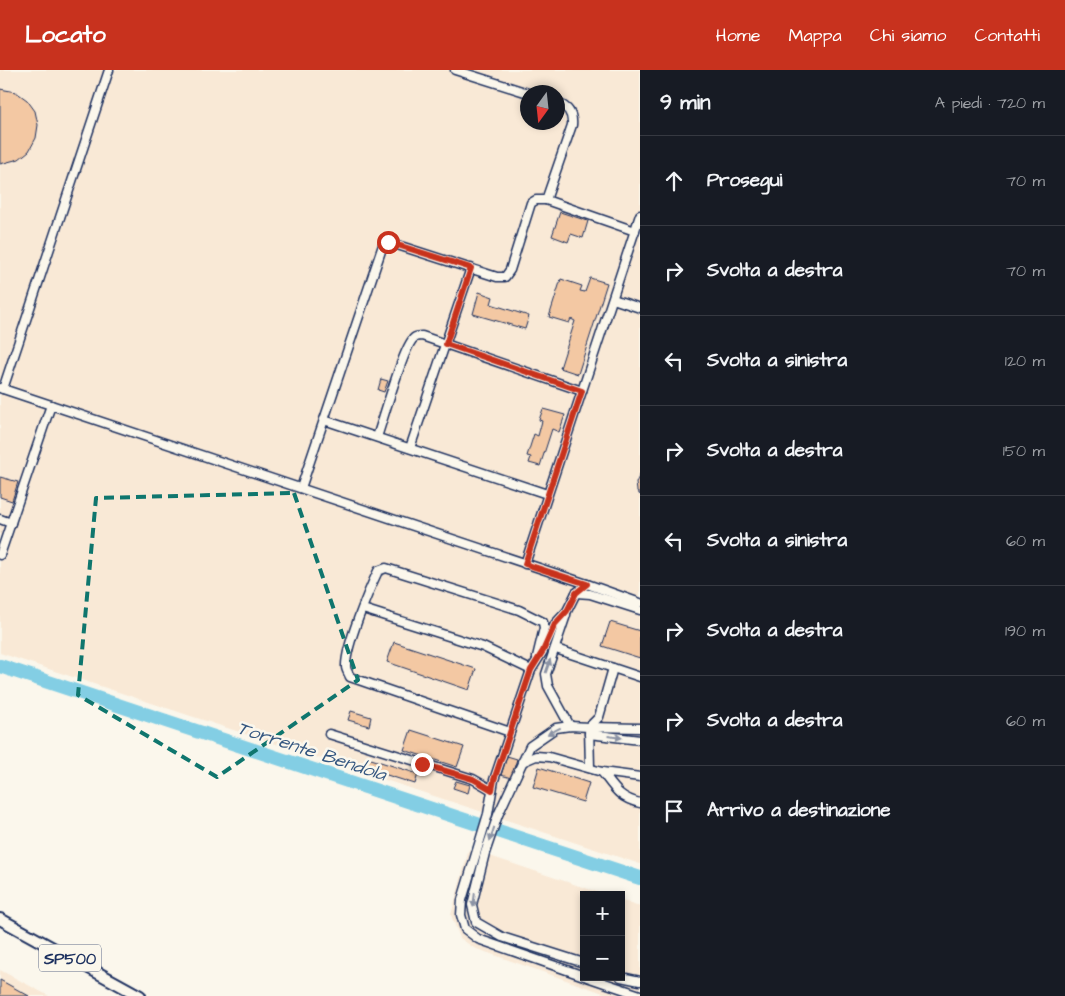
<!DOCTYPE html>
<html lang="it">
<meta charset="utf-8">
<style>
:root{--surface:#171b24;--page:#20242c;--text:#f1f3f6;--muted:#9ea1a6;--line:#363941;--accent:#c8321e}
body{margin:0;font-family:"Architects Daughter",sans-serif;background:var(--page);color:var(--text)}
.controls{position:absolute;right:15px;bottom:15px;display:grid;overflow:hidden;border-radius:0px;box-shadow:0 2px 8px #0003}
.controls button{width:45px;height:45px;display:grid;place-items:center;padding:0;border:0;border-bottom:1px solid var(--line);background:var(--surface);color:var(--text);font:25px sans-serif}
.compass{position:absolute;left:520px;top:15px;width:45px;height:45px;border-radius:50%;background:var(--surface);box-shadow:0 2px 8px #0003;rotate:195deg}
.stop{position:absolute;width:15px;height:15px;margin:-11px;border:4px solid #c8321e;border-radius:50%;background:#fff}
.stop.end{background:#c8321e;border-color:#fff;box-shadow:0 1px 5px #0008}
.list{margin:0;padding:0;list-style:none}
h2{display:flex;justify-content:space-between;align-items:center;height:65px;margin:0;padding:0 20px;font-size:21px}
h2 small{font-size:16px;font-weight:400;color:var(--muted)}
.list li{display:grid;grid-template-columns:32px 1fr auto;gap:15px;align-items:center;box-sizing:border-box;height:90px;padding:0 20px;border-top:1px solid var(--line)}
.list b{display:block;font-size:19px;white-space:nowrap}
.list em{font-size:16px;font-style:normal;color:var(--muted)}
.icon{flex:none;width:28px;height:28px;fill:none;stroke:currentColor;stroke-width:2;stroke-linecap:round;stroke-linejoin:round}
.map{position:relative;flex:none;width:640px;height:926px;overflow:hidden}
header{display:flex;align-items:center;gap:30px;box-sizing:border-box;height:70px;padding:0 25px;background:var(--accent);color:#fff}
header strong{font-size:24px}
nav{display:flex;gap:28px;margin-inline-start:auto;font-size:18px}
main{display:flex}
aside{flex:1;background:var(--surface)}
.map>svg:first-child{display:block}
.built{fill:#f9e9d6;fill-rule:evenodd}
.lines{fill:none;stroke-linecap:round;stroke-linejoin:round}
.river{stroke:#83cee4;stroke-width:14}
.building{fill:#f3c8a3;stroke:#1b2f5e}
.minor-casing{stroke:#1b2f5e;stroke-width:11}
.major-casing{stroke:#1b2f5e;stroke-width:14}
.minor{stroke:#fbf7ec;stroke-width:8}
.major{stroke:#fbf7ec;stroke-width:10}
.oneway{fill:#8b93a5}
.route{stroke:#c8321e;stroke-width:6}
.marked{fill:none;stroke:#0f766e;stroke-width:4;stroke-dasharray:10 6;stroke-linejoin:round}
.labels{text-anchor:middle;stroke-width:5;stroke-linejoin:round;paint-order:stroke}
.shield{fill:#fbf7ec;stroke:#5e6b89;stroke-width:1}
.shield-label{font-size:16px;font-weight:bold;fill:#1b2f5e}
.water-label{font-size:19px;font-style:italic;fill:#355780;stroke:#fbf7ec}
</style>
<header>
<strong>Locato</strong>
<nav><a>Home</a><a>Mappa</a><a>Chi siamo</a><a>Contatti</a></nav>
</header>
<main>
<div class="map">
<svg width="640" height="926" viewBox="0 0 640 926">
<rect width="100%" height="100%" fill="#fbf7ec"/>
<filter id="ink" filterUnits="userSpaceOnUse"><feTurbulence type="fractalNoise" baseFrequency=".02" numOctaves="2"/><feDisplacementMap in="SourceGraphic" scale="10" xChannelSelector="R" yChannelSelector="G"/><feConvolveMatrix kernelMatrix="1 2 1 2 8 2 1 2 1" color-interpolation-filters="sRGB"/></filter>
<g filter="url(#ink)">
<g class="built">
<path d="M 0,0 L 640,0 L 640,794 L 0,583 ZM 528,22 L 558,22 L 558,52 L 528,52 Z"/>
<polygon points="469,779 606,825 584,825 584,907 621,907 621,830 640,836 640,926 612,926 474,878 460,868 451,845"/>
<polygon points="0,900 49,926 0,926"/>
</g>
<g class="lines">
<polyline class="river" points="0,596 640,808"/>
</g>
<g class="building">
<polygon points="0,19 16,22 27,30 35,41 38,55 36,68 29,81 19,89 0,94"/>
<polygon points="560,142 588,151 583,168 571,164 568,172 552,166"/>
<polygon points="590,208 607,213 578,304 560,298 575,251 571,249 569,253 549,247 561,209 582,216 580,221 585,222"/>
<polygon points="479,222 493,227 491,234 529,246 525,259 473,244"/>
<polygon points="381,309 388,311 384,322 378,320"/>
<polygon points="543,339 565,345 559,362 552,359 540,396 529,393 531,387 527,386 534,364 538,366 542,351 539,350"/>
<polygon points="640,404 640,425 637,421 636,413"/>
<polygon points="0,407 18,412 12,431 0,427"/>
<polygon points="610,552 640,561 640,588 602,576"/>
<polygon points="394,572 476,599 469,620 387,592"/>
<polygon points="351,641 371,647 369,656 348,650"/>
<polygon points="411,660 464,677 457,697 404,680"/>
<polygon points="507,686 517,689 511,708 501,705"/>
<polygon points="368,688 418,704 415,714 365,698"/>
<polygon points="539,697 589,713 583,732 533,717"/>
<polygon points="456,711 470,715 468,723 453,718"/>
<polygon points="0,910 29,926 0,926"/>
</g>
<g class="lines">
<g class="minor-casing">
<g id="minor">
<polyline points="455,0 528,23"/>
<polyline points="546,130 635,161"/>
<polyline points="613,229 640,238"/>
<polyline points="0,318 587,514 576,523 567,541 555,554 543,581 531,600 494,710 488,744 462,830 461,845 465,859 478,869 584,906"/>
<polyline points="3,319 109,0"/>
<polyline points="324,350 547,424"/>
<path d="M 377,367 C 383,350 404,275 414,268 C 416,266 419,266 422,266 L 582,321"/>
<polyline points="410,378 471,198"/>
<path d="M 301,418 L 383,175 L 388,172 L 497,207 L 505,207 L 510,200 L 531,133 L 536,130 L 546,130 L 572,55 C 573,44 568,37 558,33"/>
<polyline points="0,449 11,453"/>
<polyline points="0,485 51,335"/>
<polyline points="525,494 640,145"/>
<polyline points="587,514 640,533"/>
<polyline points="576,523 590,524 640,540"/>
<polyline points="363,539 483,577 531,600"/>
<polyline points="566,545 546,604 548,616 570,656"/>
<polyline points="559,580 640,607"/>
<path d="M 510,662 L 350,607 C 349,604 346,600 346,597 C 345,577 369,520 378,501 L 386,498 L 519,540 L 543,552 L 544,558 L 537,587"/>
<polyline points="329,664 473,709 492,720"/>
<polyline points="589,664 640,670"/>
<polyline points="522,692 536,686 549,687 602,702 640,707"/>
<polyline points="590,698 589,657 640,658"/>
<path d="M 602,702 C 615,719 619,728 640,733"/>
<polyline points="584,893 502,867 476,852 472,835 485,783 498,745 530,676 556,658 570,656 589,657 599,647 613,598"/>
<polyline points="587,907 640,925"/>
<polyline points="621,907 640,911"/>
</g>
</g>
<g class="major-casing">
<polyline id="major" points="0,849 140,926"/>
</g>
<use href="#minor" class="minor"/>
<use href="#major" class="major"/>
</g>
<defs><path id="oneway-solid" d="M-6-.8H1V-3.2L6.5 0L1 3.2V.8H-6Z" transform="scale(1.25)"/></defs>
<g class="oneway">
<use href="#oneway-solid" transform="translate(548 596) rotate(-71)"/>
<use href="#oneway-solid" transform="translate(554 661) rotate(153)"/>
<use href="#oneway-solid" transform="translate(615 667) rotate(7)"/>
<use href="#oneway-solid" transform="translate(492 764) rotate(108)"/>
<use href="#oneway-solid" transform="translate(474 830) rotate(97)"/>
</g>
</g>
<g class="lines" filter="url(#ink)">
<polyline class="route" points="388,172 471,198 446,274 582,321 525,494 587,514 576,523 567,541 555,554 543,581 531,600 494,710 492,720 473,709 422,694"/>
</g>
<path class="marked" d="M 294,423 L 358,610 L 217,707 L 78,625 L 96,428 Z"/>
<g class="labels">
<rect class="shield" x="39" y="874.5" width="62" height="27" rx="4"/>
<g class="shield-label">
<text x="70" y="894">SP500</text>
</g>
<g class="water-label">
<text transform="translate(312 680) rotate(18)" y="7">Torrente Bendola</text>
</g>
</g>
</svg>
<div class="controls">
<button>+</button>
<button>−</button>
</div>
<svg class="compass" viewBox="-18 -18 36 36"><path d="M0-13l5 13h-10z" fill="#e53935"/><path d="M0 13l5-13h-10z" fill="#9ea1a6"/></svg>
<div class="stop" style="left:388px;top:172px"></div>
<div class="stop end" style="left:422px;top:694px"></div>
</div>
<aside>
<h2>9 min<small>A piedi · 720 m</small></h2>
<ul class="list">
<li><svg class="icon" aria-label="ahead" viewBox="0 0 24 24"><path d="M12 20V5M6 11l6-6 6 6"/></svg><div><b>Prosegui</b></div><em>70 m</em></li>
<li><svg class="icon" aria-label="right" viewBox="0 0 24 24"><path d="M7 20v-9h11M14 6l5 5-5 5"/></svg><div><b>Svolta a destra</b></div><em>70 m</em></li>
<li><svg class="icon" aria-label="left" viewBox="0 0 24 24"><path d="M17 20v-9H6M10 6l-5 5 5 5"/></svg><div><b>Svolta a sinistra</b></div><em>120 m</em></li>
<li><svg class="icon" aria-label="right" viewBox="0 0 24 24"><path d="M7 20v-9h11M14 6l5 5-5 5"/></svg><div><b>Svolta a destra</b></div><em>150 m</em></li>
<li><svg class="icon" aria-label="left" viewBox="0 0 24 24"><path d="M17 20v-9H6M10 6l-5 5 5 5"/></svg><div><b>Svolta a sinistra</b></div><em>60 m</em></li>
<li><svg class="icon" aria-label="right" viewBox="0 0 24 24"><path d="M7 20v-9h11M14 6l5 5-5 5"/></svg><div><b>Svolta a destra</b></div><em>190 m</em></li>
<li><svg class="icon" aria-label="right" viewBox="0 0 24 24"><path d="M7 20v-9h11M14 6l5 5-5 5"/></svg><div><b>Svolta a destra</b></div><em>60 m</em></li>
<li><svg class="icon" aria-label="arrive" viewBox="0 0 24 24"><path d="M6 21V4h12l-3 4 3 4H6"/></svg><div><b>Arrivo a destinazione</b></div></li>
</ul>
</aside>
</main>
